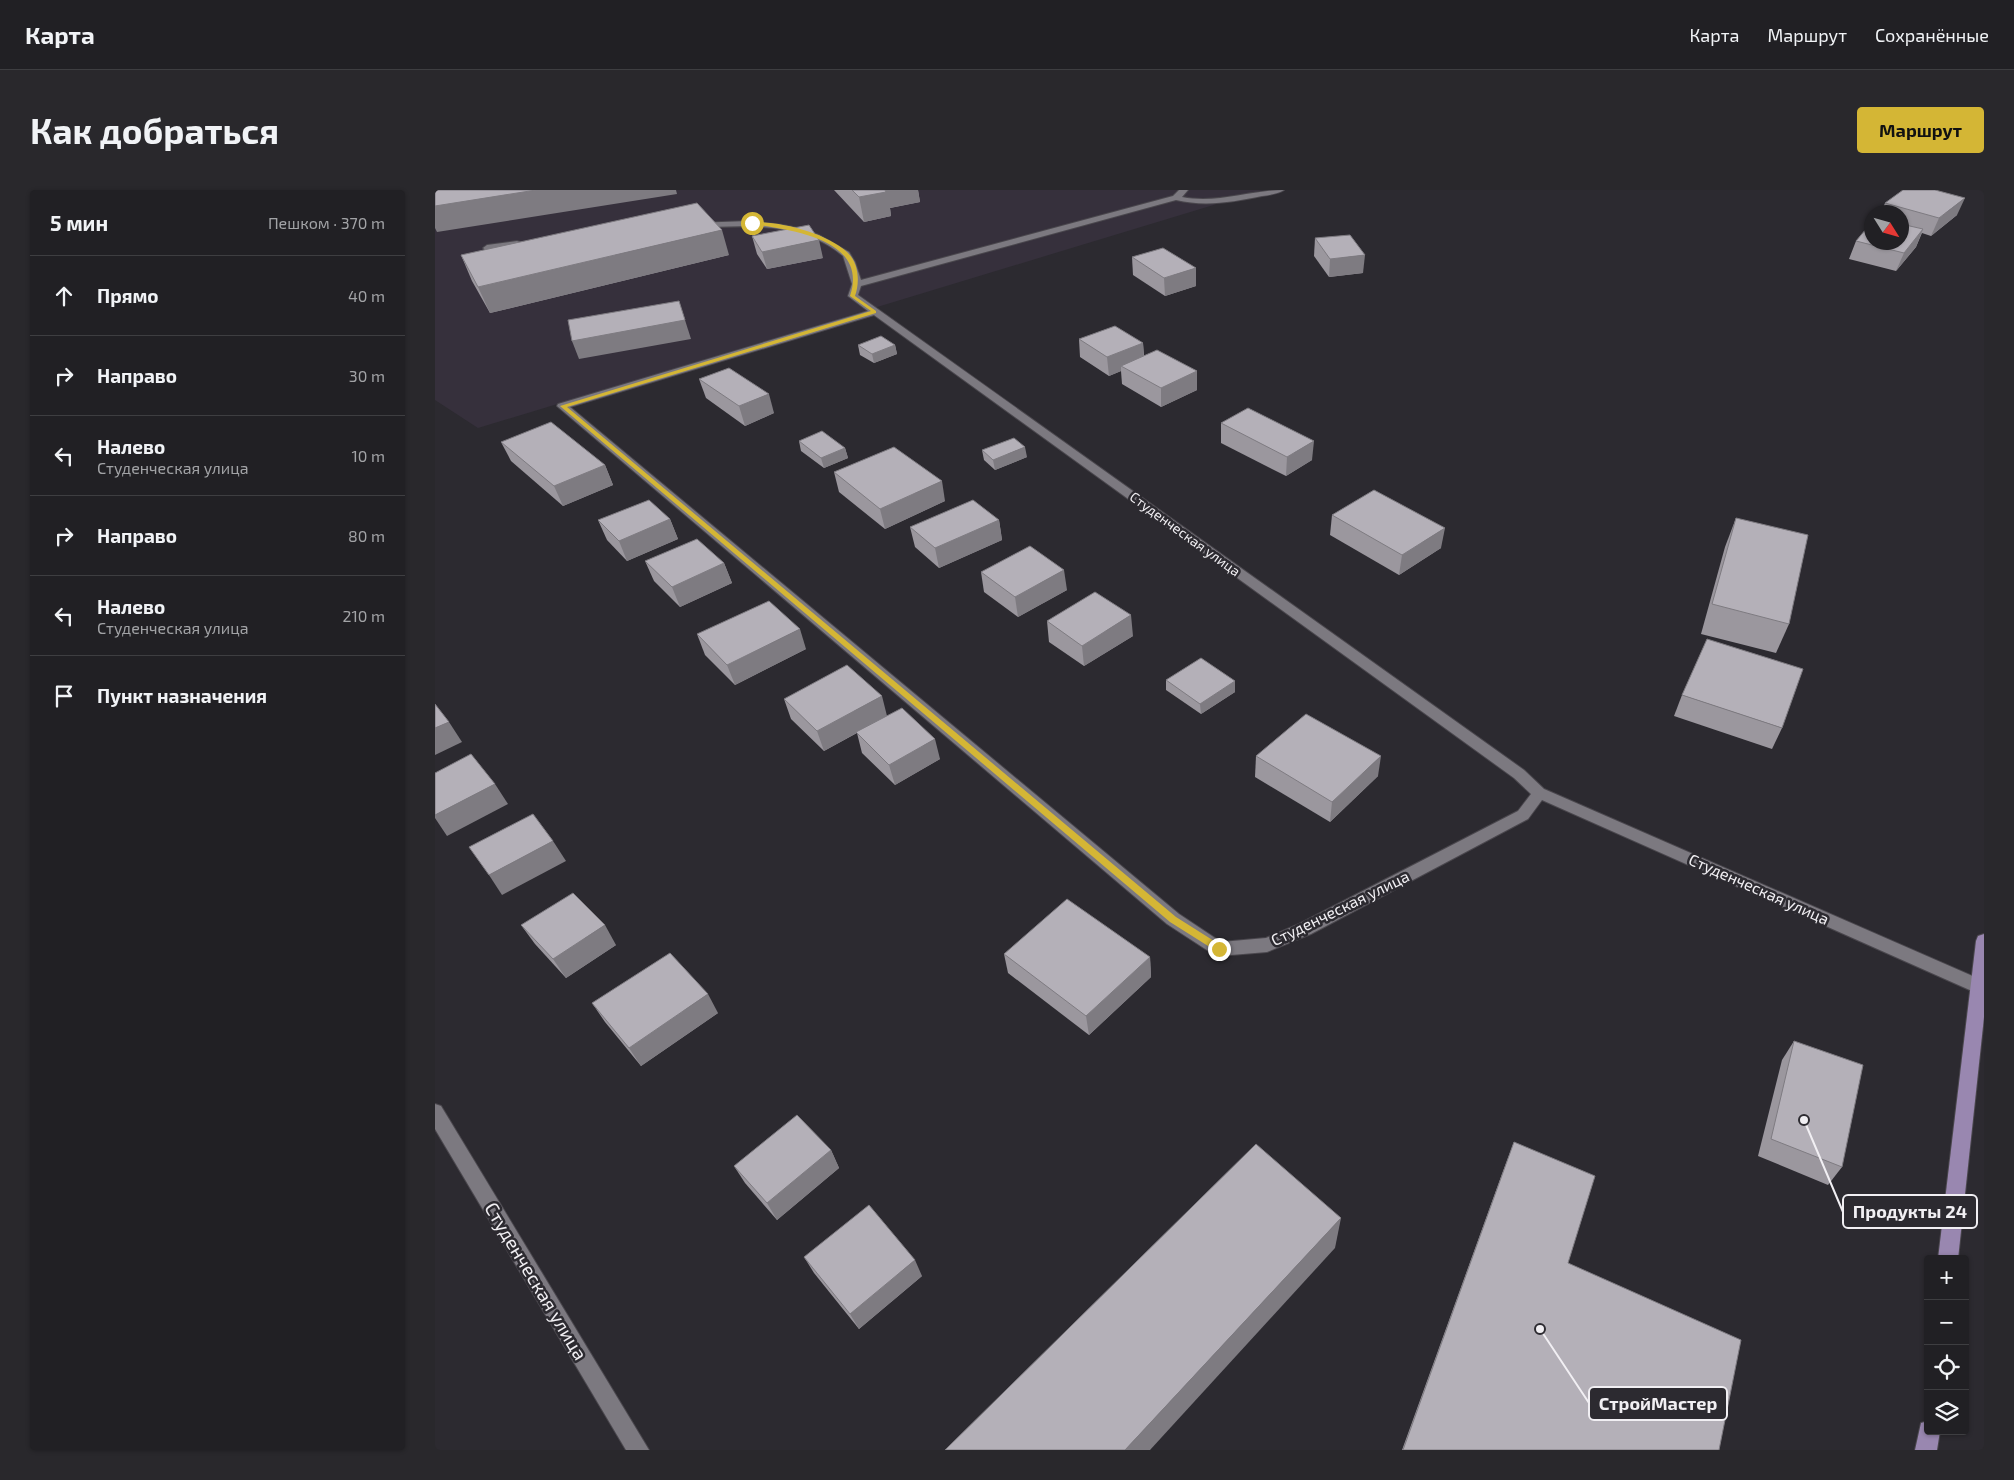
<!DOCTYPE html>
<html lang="ru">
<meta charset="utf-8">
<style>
:root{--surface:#212024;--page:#29282c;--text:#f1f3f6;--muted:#a2a3a6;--line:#3e3e41;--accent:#d4b635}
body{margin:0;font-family:"Exo 2",sans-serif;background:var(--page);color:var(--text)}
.controls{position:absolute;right:15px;bottom:15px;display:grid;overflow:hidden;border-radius:5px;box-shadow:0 1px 4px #0004}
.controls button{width:45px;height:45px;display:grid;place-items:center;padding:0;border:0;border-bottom:1px solid var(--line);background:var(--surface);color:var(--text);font:25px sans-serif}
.compass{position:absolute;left:1429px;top:15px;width:45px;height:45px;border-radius:50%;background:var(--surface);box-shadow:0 1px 4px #0004;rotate:127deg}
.stop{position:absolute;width:15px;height:15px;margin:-11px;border:4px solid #d4b635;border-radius:50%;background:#fff}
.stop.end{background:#d4b635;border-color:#fff;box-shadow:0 1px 5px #0008}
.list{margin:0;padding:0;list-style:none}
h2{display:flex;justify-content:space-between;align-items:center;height:65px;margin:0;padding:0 20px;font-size:21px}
h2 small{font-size:16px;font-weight:400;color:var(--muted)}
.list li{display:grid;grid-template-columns:32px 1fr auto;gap:15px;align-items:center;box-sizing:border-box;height:80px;padding:0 20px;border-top:1px solid var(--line)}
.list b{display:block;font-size:19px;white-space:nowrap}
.list p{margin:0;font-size:16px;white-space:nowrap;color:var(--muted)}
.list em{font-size:16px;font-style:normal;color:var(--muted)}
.icon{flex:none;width:28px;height:28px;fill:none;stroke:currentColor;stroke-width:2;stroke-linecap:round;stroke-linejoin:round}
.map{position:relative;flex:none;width:1549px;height:1260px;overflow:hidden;border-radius:5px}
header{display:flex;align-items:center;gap:30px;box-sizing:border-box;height:70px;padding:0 25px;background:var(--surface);border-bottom:1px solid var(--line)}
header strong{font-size:24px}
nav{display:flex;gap:28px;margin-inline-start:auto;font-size:18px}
.intro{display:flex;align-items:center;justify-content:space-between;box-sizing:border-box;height:120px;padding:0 30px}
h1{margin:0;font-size:35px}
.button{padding:12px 22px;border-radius:5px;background:var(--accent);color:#111;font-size:18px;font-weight:700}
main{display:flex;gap:30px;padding:0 30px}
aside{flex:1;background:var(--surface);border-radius:5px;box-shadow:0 1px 4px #0004}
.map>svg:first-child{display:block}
.built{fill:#36303c}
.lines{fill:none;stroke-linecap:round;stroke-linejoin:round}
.minor-casing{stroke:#4a474d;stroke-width:2}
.major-casing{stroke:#4a474d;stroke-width:2}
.minor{fill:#7c7980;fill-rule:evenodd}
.major{fill:#9987b0;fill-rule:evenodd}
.wall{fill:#9b979e}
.shaded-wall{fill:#7e7b81}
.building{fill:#b4b0b8;stroke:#7e7b81}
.route{fill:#d4b635}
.labels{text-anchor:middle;stroke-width:5;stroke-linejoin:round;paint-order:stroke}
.far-street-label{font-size:14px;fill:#f1eff3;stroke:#2c2a30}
.street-label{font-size:16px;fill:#f1eff3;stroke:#2c2a30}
.near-street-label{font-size:19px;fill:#f1eff3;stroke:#2c2a30}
.leader{fill:none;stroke:#f1eff3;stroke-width:2}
.callout-dot{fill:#f1eff3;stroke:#2c2a30;stroke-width:2}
.callout{fill:#2c2a30;stroke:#f1eff3;stroke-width:2}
.callout-label{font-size:18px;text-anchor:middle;font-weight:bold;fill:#f1eff3}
</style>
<header>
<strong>Карта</strong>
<nav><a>Карта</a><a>Маршрут</a><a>Сохранённые</a></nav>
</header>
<div class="intro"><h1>Как добраться</h1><a class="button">Маршрут</a></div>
<main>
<aside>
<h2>5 мин<small>Пешком · 370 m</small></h2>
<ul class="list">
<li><svg class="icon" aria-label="ahead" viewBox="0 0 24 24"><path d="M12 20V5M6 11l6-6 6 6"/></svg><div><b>Прямо</b></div><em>40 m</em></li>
<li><svg class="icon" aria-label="right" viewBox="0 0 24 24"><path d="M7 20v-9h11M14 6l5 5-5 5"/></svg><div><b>Направо</b></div><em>30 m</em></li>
<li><svg class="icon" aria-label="left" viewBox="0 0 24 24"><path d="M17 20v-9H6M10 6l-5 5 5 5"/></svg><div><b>Налево</b><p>Студенческая улица</p></div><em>10 m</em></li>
<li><svg class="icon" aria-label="right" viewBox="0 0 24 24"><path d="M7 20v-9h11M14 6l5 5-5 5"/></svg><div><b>Направо</b></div><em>80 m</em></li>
<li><svg class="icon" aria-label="left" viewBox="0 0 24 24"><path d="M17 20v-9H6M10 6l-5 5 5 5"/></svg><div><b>Налево</b><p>Студенческая улица</p></div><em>210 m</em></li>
<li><svg class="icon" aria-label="arrive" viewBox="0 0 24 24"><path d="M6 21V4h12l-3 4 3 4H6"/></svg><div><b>Пункт назначения</b></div></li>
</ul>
</aside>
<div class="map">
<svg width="1549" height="1260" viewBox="0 0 1549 1260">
<rect width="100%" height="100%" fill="#2c2a30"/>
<polygon class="built" points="0,0 828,0 43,238 0,210"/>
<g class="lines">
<g class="minor-casing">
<g id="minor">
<path d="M 744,0 L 753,0 L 747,7 C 782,14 815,0 849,0 C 843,4 834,5 827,6 C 798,12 770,17 741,10 L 426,96 L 423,105 L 1089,580 L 1109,599 L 1549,791 L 1549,801 L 1543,803 L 1537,801 L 1107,610 L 1093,629 L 876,744 L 832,762 L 784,766 L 778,764 L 732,734 L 122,216 L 123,214 L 433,121 L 413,106 L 417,94 L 408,66 C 369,32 310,35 262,38 L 259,37 L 259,33 L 314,31 L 348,35 L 368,39 L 384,45 L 414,62 L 420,72 L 426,90 L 738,6 ZM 439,125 L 1079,588 L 1096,604 L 1083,621 L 864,734 L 831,748 L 786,752 L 744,724 L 135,217 Z"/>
<polygon points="82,51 85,52 85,56 52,61 48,58 52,55"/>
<polygon points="0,914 6,916 214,1260 191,1260 0,939"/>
</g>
</g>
<g class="major-casing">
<g id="major">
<polygon points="1549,744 1549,827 1523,1069 1503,1069 1541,751 1543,746"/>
<polygon points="1493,1231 1493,1241 1505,1241 1502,1260 1480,1260 1486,1233"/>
</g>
</g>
<use href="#minor" class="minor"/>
<use href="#major" class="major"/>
</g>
<g class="wall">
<polygon points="399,0 483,0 485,12 455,18 456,26 429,32"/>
<polygon points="1450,13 1522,25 1496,46 1487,43 1481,57 1461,81 1414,69 1421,51 1466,52 1466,22 1446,22"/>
<polygon points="317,46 388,68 332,79 322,64"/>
<polygon points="880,48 928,83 894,87 879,66"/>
<polygon points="26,65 294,65 55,123 37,91"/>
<polygon points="697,67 761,96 730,106 698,85"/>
<polygon points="644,149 708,153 709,165 762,181 762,200 726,217 687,194 686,181 674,186 645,167"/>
<polygon points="423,155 460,155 462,164 439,173 425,165"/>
<polygon points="264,189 339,223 310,236 271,208"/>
<polygon points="786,233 877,270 851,286 786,253"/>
<polygon points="364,251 410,258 413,268 389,278 366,261"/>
<polygon points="66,252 170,275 178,295 128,316 76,271"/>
<polygon points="547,260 592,267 560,280 549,270"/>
<polygon points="399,282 510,311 450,339 404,302"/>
<polygon points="897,325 1006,358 964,385 895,345"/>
<polygon points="1301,328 1354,434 1341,463 1266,444 1290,357"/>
<polygon points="235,329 243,349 192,371 172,350 163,330"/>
<polygon points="564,330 567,350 504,378 480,357 475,337"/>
<polygon points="210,371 289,373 297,393 245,417 219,391"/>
<polygon points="546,382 632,400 583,427 549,402"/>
<polygon points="612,431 698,446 649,476 614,452"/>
<polygon points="262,444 371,459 300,495 270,465"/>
<polygon points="731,490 800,491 800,502 766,524 731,500"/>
<polygon points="1247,505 1347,538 1337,559 1239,526"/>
<polygon points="349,509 452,526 505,569 460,595 427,563 422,543 389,561 356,529"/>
<polygon points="821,566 943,586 895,632 820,587"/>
<polygon points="86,735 181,755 131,788 100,754"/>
<polygon points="569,764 715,767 716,787 654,845 573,783"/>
<polygon points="157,813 283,823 206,876 170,832"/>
<polygon points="1359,851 1407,977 1393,995 1323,966 1347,870"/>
<polygon points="1079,952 1133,1073 1284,1260 967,1260 1067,984"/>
<polygon points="396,960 404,978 342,1030 310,993 299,976"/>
<polygon points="369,1067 487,1086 424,1139 379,1083"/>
</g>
<g class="shaded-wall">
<polygon points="0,0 241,0 242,4 2,42 0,38"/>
<polygon points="446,0 483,0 485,12 455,18 456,26 429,32 424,7"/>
<polygon points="1530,8 1522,25 1496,46 1504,28"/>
<polygon points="1488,39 1481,57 1461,81 1469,63"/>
<polygon points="287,40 294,65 55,123 43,97"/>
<polygon points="384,50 388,68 332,79 327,62"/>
<polygon points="930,65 928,83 894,87 895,69"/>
<polygon points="761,78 761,96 730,106 729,88"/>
<polygon points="244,111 256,149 144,169 137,151"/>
<polygon points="708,153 709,172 686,176 686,181 674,186 672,167"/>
<polygon points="460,155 462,164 439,173 437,164"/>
<polygon points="762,181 762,200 726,217 726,198"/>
<polygon points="334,204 339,223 310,236 304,216"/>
<polygon points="879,251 877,270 851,286 852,267"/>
<polygon points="590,257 592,267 560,280 558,270"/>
<polygon points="410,258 413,268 389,278 386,268"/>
<polygon points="170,275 178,295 128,316 119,296"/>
<polygon points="507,291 510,311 450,339 445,319"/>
<polygon points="235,329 243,349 192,371 184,351"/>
<polygon points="564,330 567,350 504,378 500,358"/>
<polygon points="1010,338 1006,358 964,385 967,365"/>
<polygon points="289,373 297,393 245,417 237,397"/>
<polygon points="629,380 632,400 583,427 580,407"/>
<polygon points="696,425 698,446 649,476 647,456"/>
<polygon points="365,439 371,459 300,495 292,475"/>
<polygon points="800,491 800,502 766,524 765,514"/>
<polygon points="447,506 452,526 389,561 382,541"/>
<polygon points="14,532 27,552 0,565 0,538"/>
<polygon points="500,549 505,569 460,595 454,575"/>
<polygon points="946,566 943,586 895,632 897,612"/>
<polygon points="60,594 73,614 12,646 0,628 0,625"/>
<polygon points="118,651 131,671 67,705 54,685"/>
<polygon points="170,735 181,755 131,788 118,769"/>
<polygon points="715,767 716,787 654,845 651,826"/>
<polygon points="273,804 283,823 206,876 194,858"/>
<polygon points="396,960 404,978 342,1030 332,1013"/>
<polygon points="906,1028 900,1058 715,1260 690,1260"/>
<polygon points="480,1070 487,1086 424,1139 415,1124"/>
</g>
<g class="building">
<polygon points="0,0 101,0 0,16"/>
<polygon points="417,0 450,0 451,2 424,7"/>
<polygon points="1468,0 1500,0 1530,8 1504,28 1450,13"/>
<polygon points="262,13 287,40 43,97 26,65"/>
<polygon points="1436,33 1436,52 1466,52 1466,34 1488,39 1469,63 1421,51"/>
<polygon points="374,35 384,50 327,62 317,46"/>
<polygon points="915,45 930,65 895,69 880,48"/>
<polygon points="728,58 761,78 729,88 697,67"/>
<polygon points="244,111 250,130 137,151 133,130"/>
<polygon points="680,136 708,153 672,167 644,149"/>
<polygon points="446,146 460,155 437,164 423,155"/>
<polygon points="722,160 762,181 726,198 686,176"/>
<polygon points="294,178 334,204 304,216 264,189"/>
<polygon points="813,218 879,251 852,267 786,233"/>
<polygon points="116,232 170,275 119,296 66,252"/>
<polygon points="387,241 410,258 386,268 364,251"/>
<polygon points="579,248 590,257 558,270 547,260"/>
<polygon points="459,257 507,291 445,319 399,282"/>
<polygon points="939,300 1010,338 967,365 897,325"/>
<polygon points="214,310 235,329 184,351 163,330"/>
<polygon points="538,310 564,330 500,358 475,337"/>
<polygon points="1301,328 1373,345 1354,434 1277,414"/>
<polygon points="262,349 289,373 237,397 210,371"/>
<polygon points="595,356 629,380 580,407 546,382"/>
<polygon points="660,402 696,425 647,456 612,431"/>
<polygon points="334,411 365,439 292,475 262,444"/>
<polygon points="1272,449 1368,479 1347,538 1247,505"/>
<polygon points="766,468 800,491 765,514 731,490"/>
<polygon points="412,475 447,506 382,541 349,509"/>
<polygon points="0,514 14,532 0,538"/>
<polygon points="467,518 500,549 454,575 421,542"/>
<polygon points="871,524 946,566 897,612 821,566"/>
<polygon points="36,564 60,594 0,625 0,583"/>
<polygon points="98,624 118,651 54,685 34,657"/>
<polygon points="138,703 170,735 118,769 86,735"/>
<polygon points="632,709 715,767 651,826 569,764"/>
<polygon points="235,763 273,804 194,858 157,813"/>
<polygon points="1359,851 1428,875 1407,977 1336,949"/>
<polygon points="362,925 396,960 332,1013 299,976"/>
<polygon points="1079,952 1160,986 1133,1073 1306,1150 1284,1260 968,1260"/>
<polygon points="821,954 906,1028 690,1260 510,1260"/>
<polygon points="434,1015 480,1070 415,1124 369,1067"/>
</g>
<path class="route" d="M 316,32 C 344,31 390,42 412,62 C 424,73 425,92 420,106 L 441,121 L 441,123 L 132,217 L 741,727 L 787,756 L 787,761 L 781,761 L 735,732 L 125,216 L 436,121 L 415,106 C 434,49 356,40 317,34 Z"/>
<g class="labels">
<g class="far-street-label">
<text transform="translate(750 344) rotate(36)" y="5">Студенческая улица</text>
</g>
<g class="street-label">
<text transform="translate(1324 699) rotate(24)" y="6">Студенческая улица</text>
<text transform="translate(905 718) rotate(-26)" y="6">Студенческая улица</text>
</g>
<g class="near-street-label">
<text transform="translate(101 1091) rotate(59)" y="7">Студенческая улица</text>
</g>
</g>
<path class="leader" d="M1369 930L1408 1022M1105 1139L1154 1213"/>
<g class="callout-dot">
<circle cx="1369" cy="930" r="5"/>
<circle cx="1105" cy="1139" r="5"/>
</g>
<g class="callout">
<rect x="1408" y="1005" width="134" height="33" rx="5"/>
<rect x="1154" y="1197" width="138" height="33" rx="5"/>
</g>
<g class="callout-label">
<text x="1475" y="1028">Продукты 24</text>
<text x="1223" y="1220">СтройМастер</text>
</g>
</svg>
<div class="controls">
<button>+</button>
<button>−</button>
<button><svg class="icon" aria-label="locate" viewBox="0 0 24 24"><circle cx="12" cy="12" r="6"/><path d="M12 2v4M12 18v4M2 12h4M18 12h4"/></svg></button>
<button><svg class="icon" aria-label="layers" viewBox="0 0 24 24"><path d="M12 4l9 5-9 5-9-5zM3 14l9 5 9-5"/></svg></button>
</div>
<svg class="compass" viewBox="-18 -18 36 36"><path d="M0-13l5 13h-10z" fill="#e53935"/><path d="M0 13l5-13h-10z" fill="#a2a3a6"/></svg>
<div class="stop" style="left:317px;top:33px"></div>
<div class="stop end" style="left:784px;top:759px"></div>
</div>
</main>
